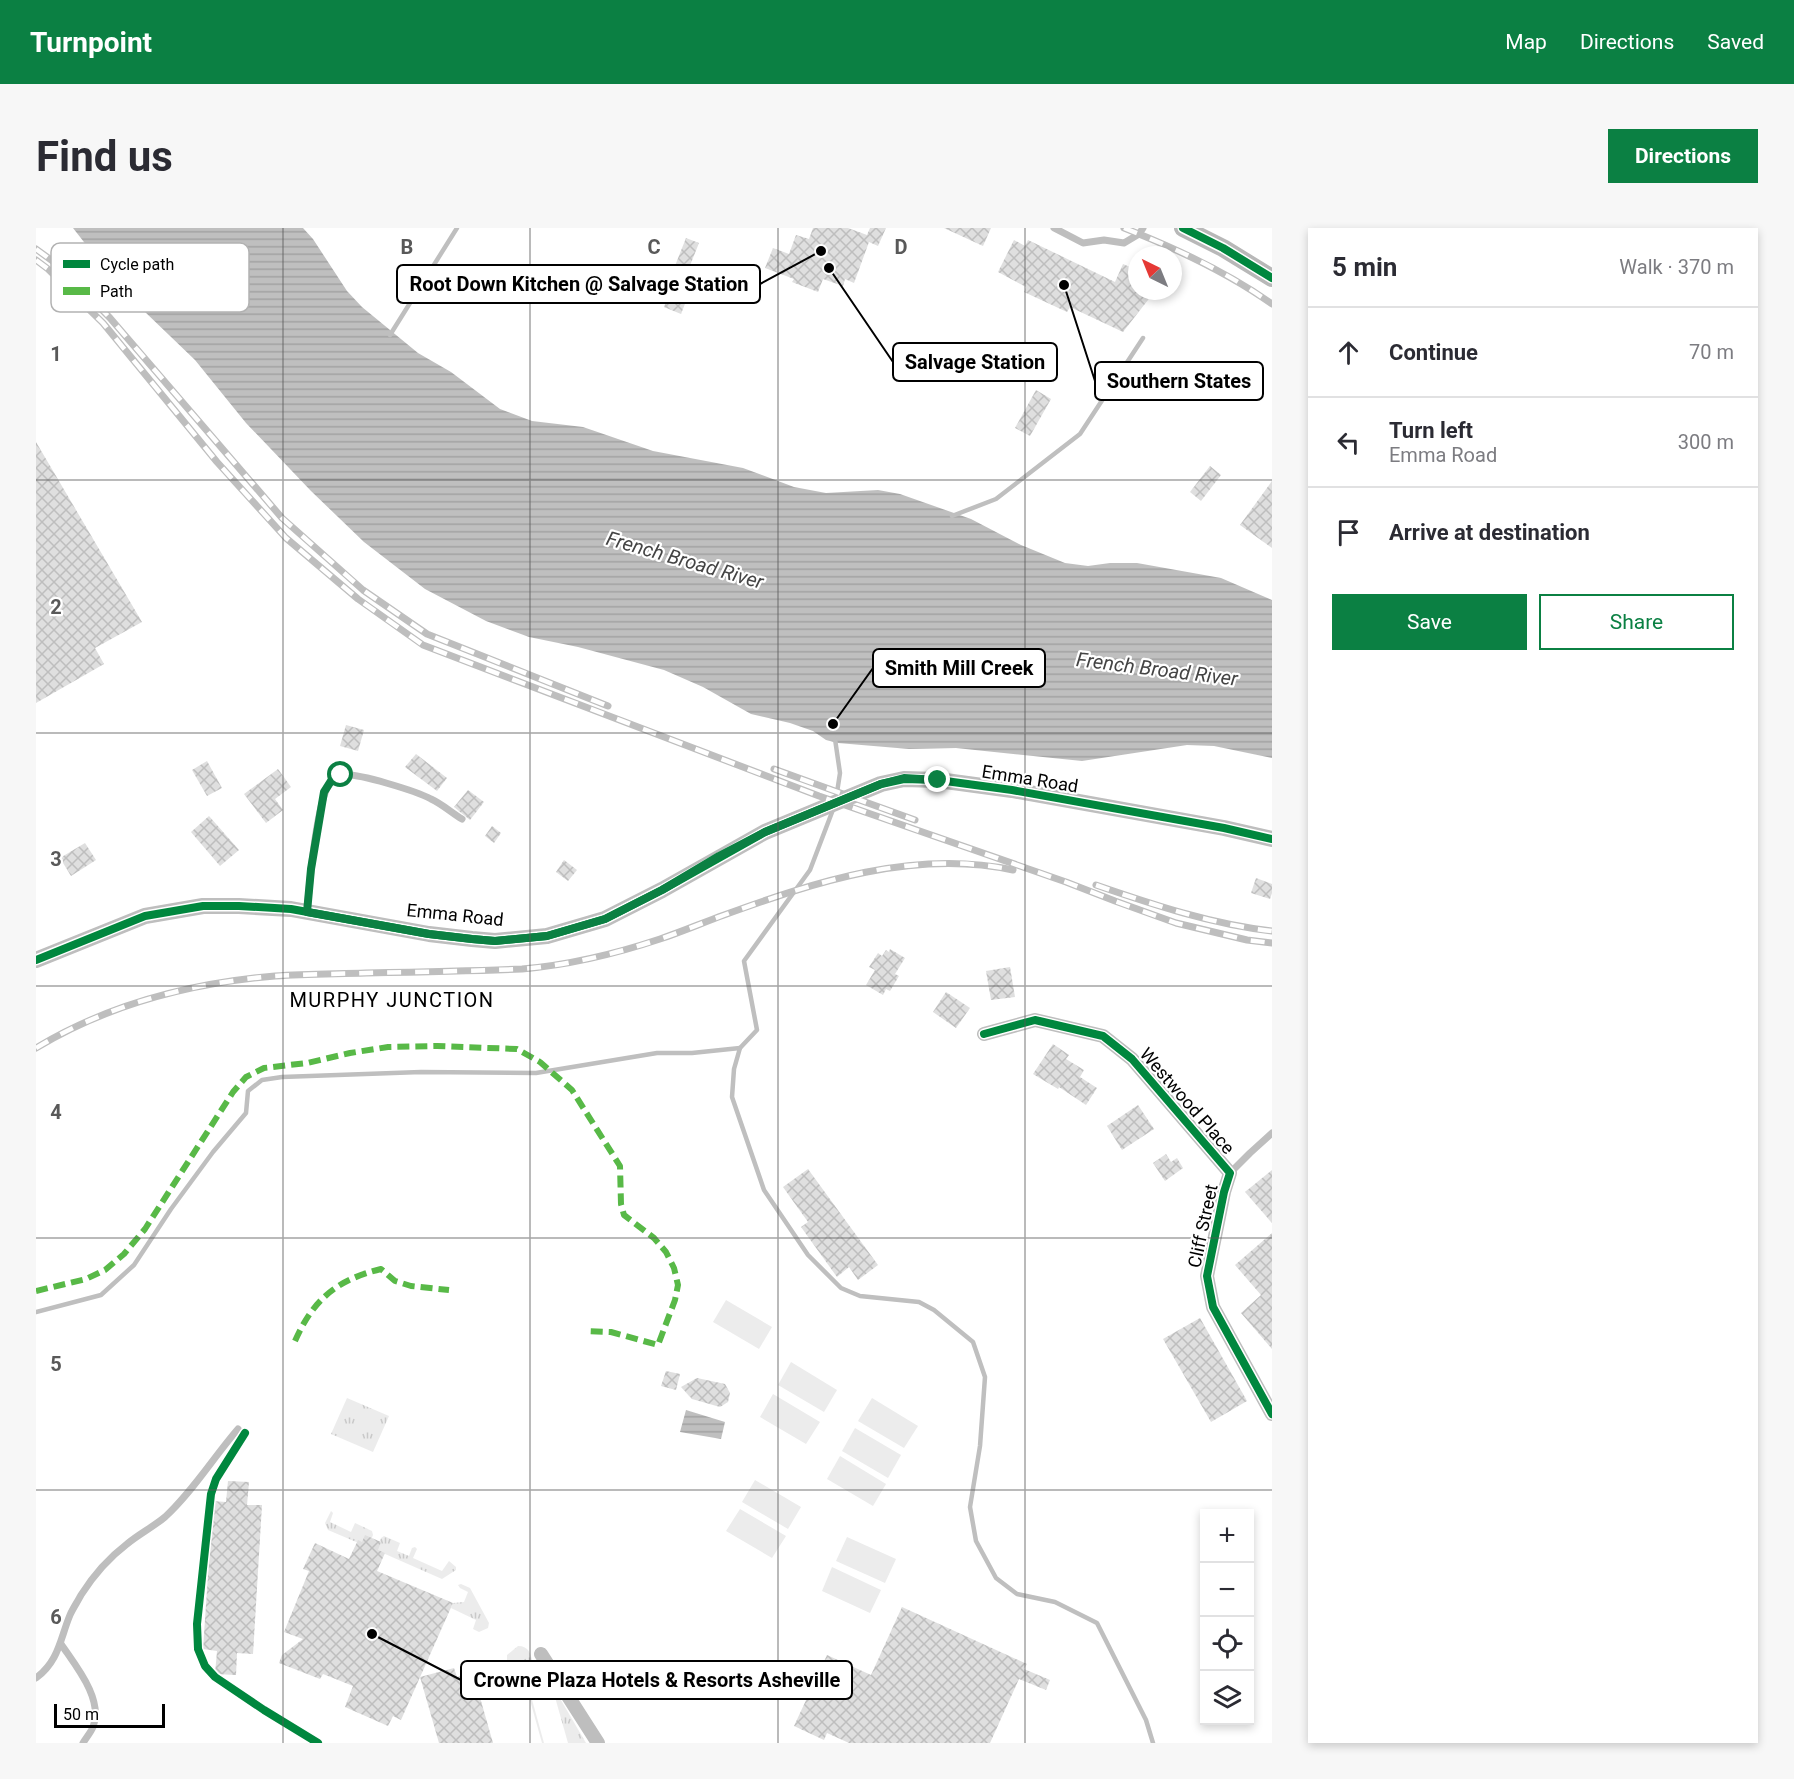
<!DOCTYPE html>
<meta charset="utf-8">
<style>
:root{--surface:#fff;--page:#f7f7f7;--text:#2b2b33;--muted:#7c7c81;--line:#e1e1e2;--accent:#0b8043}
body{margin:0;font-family:Roboto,sans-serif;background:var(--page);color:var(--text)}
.controls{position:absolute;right:18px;bottom:18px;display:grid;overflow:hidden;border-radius:0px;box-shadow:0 3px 9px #0003}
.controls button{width:54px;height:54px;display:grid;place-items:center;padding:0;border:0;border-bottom:2px solid var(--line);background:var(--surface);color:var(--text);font:30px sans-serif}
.compass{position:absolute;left:1092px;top:18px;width:54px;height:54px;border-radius:50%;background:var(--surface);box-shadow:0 3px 9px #0003;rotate:317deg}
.scale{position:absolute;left:18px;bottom:15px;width:111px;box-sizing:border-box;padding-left:6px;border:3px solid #000;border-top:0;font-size:16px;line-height:21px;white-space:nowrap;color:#000;-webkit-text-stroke:4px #fff;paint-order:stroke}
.stop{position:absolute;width:18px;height:18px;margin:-14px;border:4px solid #0b8043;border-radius:50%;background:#fff}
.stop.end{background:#0b8043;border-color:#fff;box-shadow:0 2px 6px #0008}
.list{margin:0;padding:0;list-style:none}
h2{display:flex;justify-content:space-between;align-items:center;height:78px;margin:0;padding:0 24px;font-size:26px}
h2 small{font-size:20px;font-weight:400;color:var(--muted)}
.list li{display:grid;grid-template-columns:39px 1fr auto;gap:18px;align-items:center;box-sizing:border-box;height:90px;padding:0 24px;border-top:2px solid var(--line)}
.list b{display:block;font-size:22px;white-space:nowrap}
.list p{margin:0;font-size:20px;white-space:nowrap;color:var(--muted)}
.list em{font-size:20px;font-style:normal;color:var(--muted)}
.actions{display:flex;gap:12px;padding:18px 24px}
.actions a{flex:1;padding:14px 0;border:2px solid var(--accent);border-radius:0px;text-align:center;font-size:21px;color:var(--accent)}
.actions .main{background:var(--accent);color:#fff}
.icon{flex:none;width:33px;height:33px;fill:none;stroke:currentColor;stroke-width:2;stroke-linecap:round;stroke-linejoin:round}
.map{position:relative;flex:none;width:1236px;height:1515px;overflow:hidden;border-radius:0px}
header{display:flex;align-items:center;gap:36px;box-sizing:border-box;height:84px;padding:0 30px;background:var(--accent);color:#fff}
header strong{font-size:28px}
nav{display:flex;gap:33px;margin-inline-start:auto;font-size:21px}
.intro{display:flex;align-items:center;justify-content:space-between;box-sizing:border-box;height:144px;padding:0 36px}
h1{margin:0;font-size:42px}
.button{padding:15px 27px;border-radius:0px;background:var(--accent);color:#fff;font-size:21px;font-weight:700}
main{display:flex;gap:36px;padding:0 36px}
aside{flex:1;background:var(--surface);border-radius:0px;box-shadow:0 3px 9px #0003}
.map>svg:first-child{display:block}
.grass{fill:url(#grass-tufts)}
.green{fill:#ececec}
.water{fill:url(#water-rules)}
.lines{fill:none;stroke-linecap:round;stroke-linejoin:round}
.stream{stroke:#bfbfbf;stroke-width:4.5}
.building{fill:url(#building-cross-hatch)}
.service{stroke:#bebebe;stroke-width:7}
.minor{stroke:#bebebe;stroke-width:14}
.tertiary{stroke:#bebebe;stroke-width:16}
.secondary{stroke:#b8b8b8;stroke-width:18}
.rail-casing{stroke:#bebebe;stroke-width:7}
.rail{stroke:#fff;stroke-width:4.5;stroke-dasharray:14;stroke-linecap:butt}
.quiet{stroke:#58b947;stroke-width:6;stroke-dasharray:12 6;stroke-linecap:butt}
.cycleway-casing{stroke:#fff;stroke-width:11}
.cycleway{stroke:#00873e;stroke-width:8}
.route{stroke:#0b8043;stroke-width:8}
.grid{fill:none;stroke:#595959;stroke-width:1.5;stroke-opacity:0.55}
.labels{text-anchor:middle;stroke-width:4.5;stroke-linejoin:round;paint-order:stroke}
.street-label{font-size:18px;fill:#000;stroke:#fff}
.water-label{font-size:20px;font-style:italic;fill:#444;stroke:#fff}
.neighbourhood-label{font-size:20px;letter-spacing:1.5px;fill:#000;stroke:#fff}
.key{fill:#fff;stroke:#b2b2b2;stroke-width:1.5}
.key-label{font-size:16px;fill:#000}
.grid-label{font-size:20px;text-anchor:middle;font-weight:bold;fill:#595959;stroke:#fff;stroke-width:4.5;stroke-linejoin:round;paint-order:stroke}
.leader{fill:none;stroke:#000;stroke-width:2}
.callout-dot{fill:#000;stroke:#fff;stroke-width:2}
.callout{fill:#fff;stroke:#000;stroke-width:2}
.callout-label{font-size:20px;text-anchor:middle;font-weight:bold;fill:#000}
</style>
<header>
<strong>Turnpoint</strong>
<nav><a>Map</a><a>Directions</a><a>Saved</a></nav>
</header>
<div class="intro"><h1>Find us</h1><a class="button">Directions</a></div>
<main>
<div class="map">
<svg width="1236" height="1515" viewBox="0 0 1236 1515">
<defs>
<pattern id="grass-tufts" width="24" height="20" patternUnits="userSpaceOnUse" patternTransform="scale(1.5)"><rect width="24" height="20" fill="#ececec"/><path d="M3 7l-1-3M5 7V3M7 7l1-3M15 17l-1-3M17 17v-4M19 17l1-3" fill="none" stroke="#c9c9c9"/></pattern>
<pattern id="water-rules" width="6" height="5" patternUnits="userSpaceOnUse" patternTransform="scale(1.5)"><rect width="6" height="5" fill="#bfbfbf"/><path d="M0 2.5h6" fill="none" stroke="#a2a2a2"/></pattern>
<pattern id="building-cross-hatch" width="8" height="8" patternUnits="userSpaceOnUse" patternTransform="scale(1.5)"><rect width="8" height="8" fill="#dfdfdf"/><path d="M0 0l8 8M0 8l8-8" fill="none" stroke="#bebebe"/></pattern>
</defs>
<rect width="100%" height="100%" fill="#fff"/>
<g class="grass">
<polygon points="311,1170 353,1188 337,1224 295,1206"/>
<polygon points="295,1283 297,1285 294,1294 315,1304 319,1295 336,1303 337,1307 332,1319 292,1302 289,1295"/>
<polygon points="348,1308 364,1315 361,1323 373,1328 376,1320 379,1319 381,1321 377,1330 406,1343 413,1333 420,1339 420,1342 406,1351 340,1322 345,1310"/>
<polygon points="425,1356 434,1360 453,1395 452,1400 443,1404 437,1401 440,1392 415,1380 417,1375 428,1374 432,1364 424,1360 422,1357"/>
<path d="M 482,1418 C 493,1418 495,1426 497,1436 L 487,1439 L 508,1515 L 506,1515 L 485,1440 L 473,1443 L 471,1432 L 471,1427 Z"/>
<polygon points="515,1455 550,1515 532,1515"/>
</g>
<g class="green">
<polygon points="690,1072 736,1099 723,1121 677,1094"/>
<polygon points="755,1134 801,1162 788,1184 742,1157"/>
<polygon points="737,1166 784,1194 770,1216 724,1189"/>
<polygon points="836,1170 882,1198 868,1220 822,1193"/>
<polygon points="819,1200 865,1227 852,1250 806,1223"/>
<polygon points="804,1228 850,1256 837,1278 791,1251"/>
<polygon points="719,1252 765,1279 752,1301 706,1274"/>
<polygon points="704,1281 750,1308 736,1330 690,1303"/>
<polygon points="811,1309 860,1331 849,1355 800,1333"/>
<polygon points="796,1339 845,1362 834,1385 786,1363"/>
</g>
<g class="water">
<polygon points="37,0 267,0 277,11 311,63 326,79 382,125 415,144 464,181 496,193 547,199 617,223 707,240 758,259 790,265 842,262 864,266 935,291 985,317 1029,335 1052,338 1074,335 1101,335 1185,350 1236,372 1236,530 1178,518 1151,517 1046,533 920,520 873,521 802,515 790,512 777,503 754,495 715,486 667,459 628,442 542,419 493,409 450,393 389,361 328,314 275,263 210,195 159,132 83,59"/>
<polygon points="650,1182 689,1194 685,1211 644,1204"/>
</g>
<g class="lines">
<g class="stream">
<polyline points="354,107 421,0"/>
<polyline points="916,288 960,271 1044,206 1107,110"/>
<polyline points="799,511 804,545 800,571"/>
<polyline points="798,579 774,642 708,733 721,802 704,820 698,841 696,869 728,962 772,1027 805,1060 824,1068 883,1074 898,1082 937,1114 949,1149 944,1218 934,1279 940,1313 960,1350 981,1366 1019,1374 1061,1395 1110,1492 1117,1515"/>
<polyline points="0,1084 65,1067 98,1037 135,981 177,924 210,885 212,863 226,852 246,849 385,844 500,845 621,825 656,825 704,820"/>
</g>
</g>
<g class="building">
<polygon points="777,0 812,0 831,7 834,0 850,0 842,18 833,14 818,55 809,51 807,58 787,51 782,64 756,54 758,51 729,40 737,20 753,26 760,7 773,11"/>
<polygon points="908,0 955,0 947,18"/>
<polygon points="650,10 663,15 647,55 656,58 645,86 628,79 637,54 633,53"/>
<polygon points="978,12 989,18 992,12 1079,54 1087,36 1101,42 1101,63 1119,63 1087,104 1034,79 1031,84 988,64 990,59 962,44"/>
<polygon points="1000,162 1015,171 994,208 979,200"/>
<polygon points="0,214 106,394 59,420 68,436 0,475"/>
<polygon points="1174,238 1185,247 1165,273 1154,264"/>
<polygon points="1236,253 1236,320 1204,297"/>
<polygon points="310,497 328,502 322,523 304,518"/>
<polygon points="380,526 411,550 401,563 369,539"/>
<polygon points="171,533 186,560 171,568 156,542"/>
<polygon points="242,541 255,559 239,571 247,582 230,595 208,566"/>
<polygon points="432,562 448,574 434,592 418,579"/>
<polygon points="173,588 203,622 184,638 155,604"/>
<polygon points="456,598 465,605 458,615 449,608"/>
<polygon points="49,615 60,632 35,648 24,630"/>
<polygon points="528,632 541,642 532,653 520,644"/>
<polygon points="1220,650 1236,656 1236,665 1234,671 1215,665"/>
<polygon points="854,721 869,730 859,746 863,748 854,763 850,761 847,767 830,757 839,742 833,739 842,725 846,728 850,722 853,724"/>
<polygon points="974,739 979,769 955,772 950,743"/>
<polygon points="910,764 934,780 920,800 897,784"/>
<polygon points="1017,816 1033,827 1030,831 1048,842 1044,849 1061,860 1050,877 1023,859 1022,861 997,846"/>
<polygon points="1102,877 1118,901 1086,922 1071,898"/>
<polygon points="1130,926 1135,934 1141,930 1147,940 1129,953 1117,935"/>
<polygon points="772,941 842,1037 822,1052 813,1039 801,1049 765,999 772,994 747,959"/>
<polygon points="1236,942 1236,995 1209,964"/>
<polygon points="1236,1005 1236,1121 1205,1085 1225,1067 1199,1037"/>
<polygon points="1164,1090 1211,1173 1175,1194 1127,1111"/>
<polygon points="630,1143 644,1146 640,1162 625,1158"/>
<polygon points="661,1150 689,1156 694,1165 692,1174 684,1179 656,1171 645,1159"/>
<polygon points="192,1253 213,1254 211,1277 226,1277 217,1426 201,1425 200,1447 179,1446 181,1423 167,1421 177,1273 190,1274"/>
<polygon points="329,1307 345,1314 342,1322 349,1325 341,1343 417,1375 365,1492 357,1488 352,1498 309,1479 317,1458 287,1446 284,1451 243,1435 246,1427 267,1411 248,1404 273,1343 267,1341 279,1315 313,1331 322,1312 326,1314"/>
<polygon points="866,1379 991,1436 988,1441 1014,1452 1010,1462 983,1451 954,1515 813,1515 791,1505 788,1512 758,1498 791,1427 835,1447"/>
<polygon points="418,1440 421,1449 437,1445 457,1515 403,1515 384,1449"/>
</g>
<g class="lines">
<g class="service">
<polyline points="1018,0 1047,15 1068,12 1088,15 1103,6 1107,0"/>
<path d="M 271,684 C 273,660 281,568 295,554 C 297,551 303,548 307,547 C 322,545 380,563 395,571 C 406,576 416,585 426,591"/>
<polyline points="1194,945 1214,925 1236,905"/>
<path d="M 25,1416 C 39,1437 68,1471 57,1499 C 55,1504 50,1510 47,1515"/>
<path d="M 0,1450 C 23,1433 24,1411 34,1387 C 37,1380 42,1373 45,1367 C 57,1348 74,1329 91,1316 C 103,1306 117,1299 129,1289 C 157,1263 177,1230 202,1201"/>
</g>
<g class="minor">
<polyline points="948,806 999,792 1067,808 1096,831 1194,945 1188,964 1171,1048 1177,1079 1236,1186"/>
<polyline points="505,1426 562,1515"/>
</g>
<polyline class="tertiary" points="0,732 109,688 167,678 203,678 255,681 393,706 436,711 459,713 511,708 569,691 626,662 729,604 845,556 868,551 902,552 976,562 1188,600 1236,611"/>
<polyline class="secondary" points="1147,0 1187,20 1236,50"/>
<g class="rail-casing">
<g id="rail">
<path d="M 1088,0 C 1139,20 1191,44 1236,76"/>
<polyline points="0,21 22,37 74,90 246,290 327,362 391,406 572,478"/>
<polyline points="0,32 12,41 67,95 181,234 250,310 322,371 387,417 783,568 1030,654 1079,673 1140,695 1211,712 1236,715"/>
<polyline points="738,541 879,592"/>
<path d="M 1060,657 C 1118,677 1175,696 1236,703"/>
<path d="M 0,820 C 73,776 155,755 239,748 C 269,746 300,746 330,745 C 382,744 434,743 486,741 C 533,737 579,726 624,711 C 645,704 666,695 688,687 C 779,654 878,621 977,642"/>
</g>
</g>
<use href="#rail" class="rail"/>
<g class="quiet">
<polyline points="0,1063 50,1051 69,1042 88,1026 109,1001 197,864 210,849 228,840 271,835 314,825 352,819 401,818 481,821 504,834 536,862 584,938 585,976 588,987 618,1010 630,1024 638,1040 642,1057 639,1072 622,1117 575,1104 549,1103"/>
<path d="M 259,1113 C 277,1072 300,1052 345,1041 L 359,1053 L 375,1058 L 413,1062"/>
</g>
<g class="cycleway-casing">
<g id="cycleway">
<polyline points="1147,0 1187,20 1236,50"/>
<polyline points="0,732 109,688 167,678 203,678 255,681 393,706 436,711 459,713 511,708 569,691 626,662 729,604 845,556 868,551 902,552 976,562 1188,600 1236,611"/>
<polyline points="948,806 999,792 1067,808 1096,831 1194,945 1188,964 1171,1048 1177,1079 1236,1186"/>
<polyline points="209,1205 180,1251 175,1266 161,1396 162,1421 169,1438 179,1449 228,1482 282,1515"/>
</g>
</g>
<use href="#cycleway" class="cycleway"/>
</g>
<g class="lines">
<polyline class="route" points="305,547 295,553 288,564 275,641 271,684 393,706 436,711 459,713 511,708 569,691 626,662 683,628 729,604 845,556 868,550 902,552"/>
</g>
<path class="grid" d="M 247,0 L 247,1515M 494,0 L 494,1515M 742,0 L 742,1515M 989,0 L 989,1515M 0,252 L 1236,252M 0,505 L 1236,505M 0,758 L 1236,758M 0,1010 L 1236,1010M 0,1262 L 1236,1262"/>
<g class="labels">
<g class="street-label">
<text transform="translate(994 551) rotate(9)" y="6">Emma Road</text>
<text transform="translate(419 687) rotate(6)" y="6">Emma Road</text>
<text transform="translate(1151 873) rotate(49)" y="6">Westwood Place</text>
<text transform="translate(1167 998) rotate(-78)" y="6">Cliff Street</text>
</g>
<g class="water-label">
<text transform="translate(649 332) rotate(16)" y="7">French Broad River</text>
<text transform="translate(1121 441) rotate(7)" y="7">French Broad River</text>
</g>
<g class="neighbourhood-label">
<text x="356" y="779">MURPHY JUNCTION</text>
</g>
</g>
<rect x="15" y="15" width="198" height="69" rx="9" class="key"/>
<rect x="27" y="32" width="27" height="8" fill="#00873e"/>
<rect x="27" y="59" width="27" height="8" fill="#58b947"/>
<g class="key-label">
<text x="64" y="42">Cycle path</text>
<text x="64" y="69">Path</text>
</g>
<g class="grid-label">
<text x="371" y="26">B</text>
<text x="618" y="26">C</text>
<text x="865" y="26">D</text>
<text x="20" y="133">1</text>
<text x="20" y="386">2</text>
<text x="20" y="638">3</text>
<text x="20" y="891">4</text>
<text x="20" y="1143">5</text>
<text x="20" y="1396">6</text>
</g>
<path class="leader" d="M785 23L724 56M793 40L857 134M1028 57L1059 153M797 496L837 440M336 1406L425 1452"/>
<g class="callout-dot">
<circle cx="785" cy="23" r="6"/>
<circle cx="793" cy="40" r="6"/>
<circle cx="1028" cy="57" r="6"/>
<circle cx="797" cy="496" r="6"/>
<circle cx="336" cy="1406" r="6"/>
</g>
<g class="callout">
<rect x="361" y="37" width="363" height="38" rx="6"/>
<rect x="857" y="115" width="164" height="38" rx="6"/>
<rect x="1059" y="134" width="168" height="38" rx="6"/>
<rect x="837" y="421" width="172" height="38" rx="6"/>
<rect x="425" y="1433" width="391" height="38" rx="6"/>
</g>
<g class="callout-label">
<text x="543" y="63">Root Down Kitchen @ Salvage Station</text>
<text x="939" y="141">Salvage Station</text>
<text x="1143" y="160">Southern States</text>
<text x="923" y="447">Smith Mill Creek</text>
<text x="621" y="1459">Crowne Plaza Hotels &amp; Resorts Asheville</text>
</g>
</svg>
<div class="controls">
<button>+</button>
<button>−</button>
<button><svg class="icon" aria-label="locate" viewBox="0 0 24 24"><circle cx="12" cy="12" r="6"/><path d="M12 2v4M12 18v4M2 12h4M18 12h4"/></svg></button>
<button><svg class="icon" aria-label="layers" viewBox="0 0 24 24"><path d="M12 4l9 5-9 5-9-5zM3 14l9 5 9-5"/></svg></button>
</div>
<svg class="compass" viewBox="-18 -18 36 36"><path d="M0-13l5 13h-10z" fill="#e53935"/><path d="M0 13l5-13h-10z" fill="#7c7c81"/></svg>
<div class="scale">50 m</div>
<div class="stop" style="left:305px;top:547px"></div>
<div class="stop end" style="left:902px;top:552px"></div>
</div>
<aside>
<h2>5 min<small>Walk · 370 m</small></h2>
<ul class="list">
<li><svg class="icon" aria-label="ahead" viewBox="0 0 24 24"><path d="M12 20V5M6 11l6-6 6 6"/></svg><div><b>Continue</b></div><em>70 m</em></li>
<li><svg class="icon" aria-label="left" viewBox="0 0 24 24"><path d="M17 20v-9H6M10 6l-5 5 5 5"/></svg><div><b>Turn left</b><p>Emma Road</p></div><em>300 m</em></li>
<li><svg class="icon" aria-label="arrive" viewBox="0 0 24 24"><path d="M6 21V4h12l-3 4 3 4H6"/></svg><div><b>Arrive at destination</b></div></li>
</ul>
<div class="actions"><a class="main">Save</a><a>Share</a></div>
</aside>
</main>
